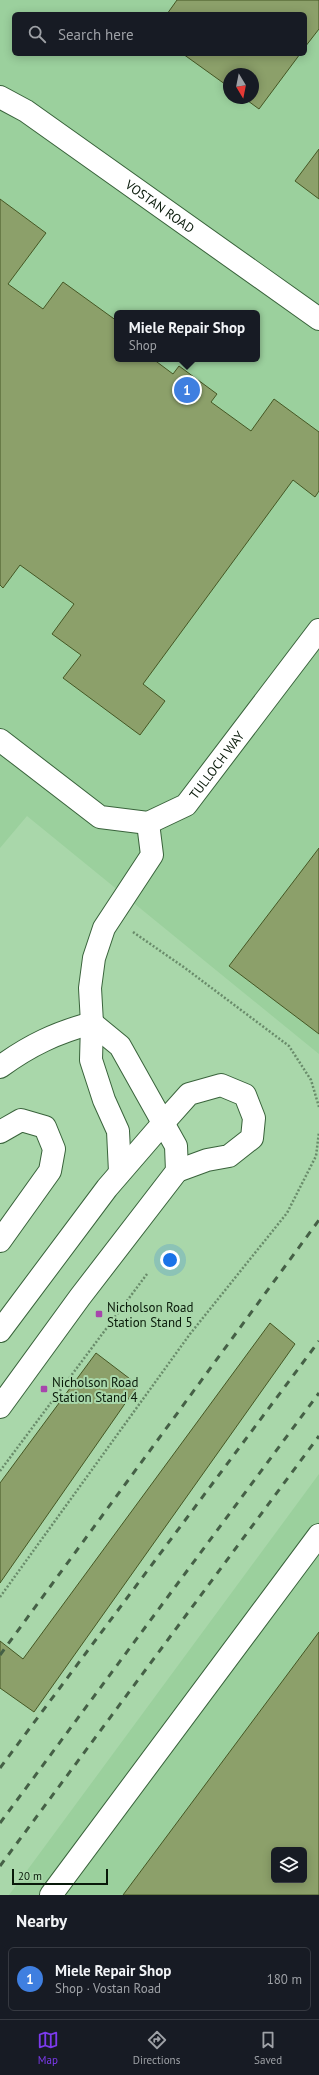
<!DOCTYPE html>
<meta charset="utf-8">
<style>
:root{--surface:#171b24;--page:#242831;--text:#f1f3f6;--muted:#9ea1a6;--line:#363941;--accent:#7c3aed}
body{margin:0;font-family:"PT Sans",sans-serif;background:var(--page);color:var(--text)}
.controls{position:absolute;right:12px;bottom:12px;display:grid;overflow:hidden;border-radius:6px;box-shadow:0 2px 10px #0003}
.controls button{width:36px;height:36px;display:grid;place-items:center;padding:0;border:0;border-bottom:1px solid var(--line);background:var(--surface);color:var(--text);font:20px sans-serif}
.compass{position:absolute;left:223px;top:68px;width:36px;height:36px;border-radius:50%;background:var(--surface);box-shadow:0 2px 10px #0003;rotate:170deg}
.scale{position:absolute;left:12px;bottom:10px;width:96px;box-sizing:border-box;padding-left:4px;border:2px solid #091a0a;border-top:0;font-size:11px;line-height:14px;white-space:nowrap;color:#091a0a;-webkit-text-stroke:3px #a9d7aa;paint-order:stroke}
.you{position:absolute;left:170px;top:1260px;width:14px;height:14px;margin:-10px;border:3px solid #fff;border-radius:50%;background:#1a73e8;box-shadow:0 0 0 6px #1a73e833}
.badge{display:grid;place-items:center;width:26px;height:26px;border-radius:50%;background:var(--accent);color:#fff;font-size:13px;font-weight:700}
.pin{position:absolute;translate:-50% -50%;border:2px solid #fff;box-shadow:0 1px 4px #0006}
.popup{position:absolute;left:114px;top:310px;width:146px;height:52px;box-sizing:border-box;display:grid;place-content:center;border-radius:6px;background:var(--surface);filter:drop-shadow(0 1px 3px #0005);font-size:13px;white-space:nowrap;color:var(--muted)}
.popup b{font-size:15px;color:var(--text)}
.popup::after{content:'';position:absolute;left:50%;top:100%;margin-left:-8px;border:8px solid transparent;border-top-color:var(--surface)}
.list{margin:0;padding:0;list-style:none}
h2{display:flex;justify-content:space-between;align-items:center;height:52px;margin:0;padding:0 16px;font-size:17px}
h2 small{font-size:13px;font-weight:400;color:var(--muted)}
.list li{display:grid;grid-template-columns:26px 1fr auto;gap:12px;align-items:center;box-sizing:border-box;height:64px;margin:0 8px 8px;padding:0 8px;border:1px solid var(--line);border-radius:6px}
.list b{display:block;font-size:15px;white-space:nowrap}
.list p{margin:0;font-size:13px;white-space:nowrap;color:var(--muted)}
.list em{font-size:13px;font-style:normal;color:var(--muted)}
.icon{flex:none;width:22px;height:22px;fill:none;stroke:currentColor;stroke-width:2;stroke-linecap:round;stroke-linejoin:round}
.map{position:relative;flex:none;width:319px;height:1895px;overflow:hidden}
.search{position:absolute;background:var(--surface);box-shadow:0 2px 10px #0003;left:12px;right:12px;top:12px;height:44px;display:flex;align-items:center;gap:10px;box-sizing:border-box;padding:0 14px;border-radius:6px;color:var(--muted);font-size:15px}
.sheet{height:124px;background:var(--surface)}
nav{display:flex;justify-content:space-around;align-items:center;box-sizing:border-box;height:56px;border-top:1px solid var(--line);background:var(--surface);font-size:11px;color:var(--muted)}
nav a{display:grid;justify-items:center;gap:2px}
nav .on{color:var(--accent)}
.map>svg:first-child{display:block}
.built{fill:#9bd09d;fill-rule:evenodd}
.building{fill:#8ca06a;stroke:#455724;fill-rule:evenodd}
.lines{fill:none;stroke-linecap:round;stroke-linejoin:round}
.minor-casing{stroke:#39633b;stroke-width:24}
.path{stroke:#698b6a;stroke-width:2.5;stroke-dasharray:2 2;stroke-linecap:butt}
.minor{stroke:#fff;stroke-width:22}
.rail{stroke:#456046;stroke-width:3;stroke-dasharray:7 7;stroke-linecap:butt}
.poi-dot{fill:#a745ac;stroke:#a9d7aa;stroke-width:1.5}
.labels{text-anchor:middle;stroke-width:4;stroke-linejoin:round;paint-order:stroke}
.street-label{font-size:13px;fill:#091a0a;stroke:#a9d7aa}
.poi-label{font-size:13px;fill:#091a0a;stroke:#a9d7aa;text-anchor:start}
</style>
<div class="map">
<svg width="319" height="1895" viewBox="0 0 319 1895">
<rect width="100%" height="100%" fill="#a9d7aa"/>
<g class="built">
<path d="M 0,0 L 319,0 L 319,1054 L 27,816 L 0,848 ZM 14,14 L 305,14 L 305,54 L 14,54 ZM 229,74 L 253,74 L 253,98 L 229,98 ZM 117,313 L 257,313 L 257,359 L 117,359 Z"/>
<path d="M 319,1474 L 319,1895 L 9,1895 ZM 274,1850 L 304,1850 L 304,1880 L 274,1880 Z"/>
</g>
<g class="building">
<polygon points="177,0 319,0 319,29 305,47 305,14 167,14"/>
<polygon points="183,54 300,54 259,109 244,98 253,98 253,74 229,74 229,87"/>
<polygon points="319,149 319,199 295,181"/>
<polygon points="0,199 46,233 8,284 43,309 63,282 117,321 117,359 153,359 173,374 179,366 217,394 211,402 251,431 274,399 319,432 319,491 315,497 293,480 143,684 165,701 140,735 63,678 81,655 52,634 74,604 20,565 3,588 0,585"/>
<polygon points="319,848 319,1034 229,966"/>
<polygon points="270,1323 295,1344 34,1712 0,1688 0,1641 23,1659"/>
<polygon points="96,1353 138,1385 0,1583 0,1483"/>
<path d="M 319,1632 L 319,1895 L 123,1895 ZM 274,1850 L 304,1850 L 304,1880 L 274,1880 Z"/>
</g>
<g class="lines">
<g class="minor-casing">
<g id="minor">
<path id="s1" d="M 0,97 L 26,111 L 319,319"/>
<path id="s2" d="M 0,740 L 100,817 L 148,823 L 186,805 L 319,630"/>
<path d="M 0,1067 C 30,1045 56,1033 92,1023"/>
<polyline points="0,1132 21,1120 45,1127 54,1149 50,1171 0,1241"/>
<polyline points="120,1172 118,1131 104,1100 91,1060 92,1023 90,988 94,958 104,928 152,855 148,823"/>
<polyline points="0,1331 107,1188 164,1122 189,1094 221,1085 245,1095 254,1118 252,1138 229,1156 207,1160 177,1171"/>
<polyline points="0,1407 80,1297 177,1171 176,1146 120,1046 92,1023"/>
<polyline points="51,1895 319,1535"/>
</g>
</g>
<g class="path">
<polyline points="133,932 185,968 289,1046 311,1080 319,1107"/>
<polyline points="0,1471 147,1274"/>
<polyline points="0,1597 190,1334 287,1213 316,1156 319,1132"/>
</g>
<use href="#minor" class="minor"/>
<g class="rail">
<polyline points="0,1655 319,1220"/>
<polyline points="0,1768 319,1341"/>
<polyline points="0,1823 319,1393"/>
<polyline points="0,1866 319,1436"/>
</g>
</g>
<g class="poi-dot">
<rect x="95" y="1310" width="8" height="8" rx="2"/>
<rect x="40" y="1385" width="8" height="8" rx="2"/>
</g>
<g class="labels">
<g class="street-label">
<text dy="5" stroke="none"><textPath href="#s1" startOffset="194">VOSTAN ROAD</textPath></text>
<text dy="5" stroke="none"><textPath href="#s2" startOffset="267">TULLOCH WAY</textPath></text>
</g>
<g class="poi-label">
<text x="107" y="1312">Nicholson Road<tspan x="107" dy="15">Station Stand 5</tspan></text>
<text x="52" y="1387">Nicholson Road<tspan x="52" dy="15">Station Stand 4</tspan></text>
</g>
</g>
</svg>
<div class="controls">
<button><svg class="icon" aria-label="layers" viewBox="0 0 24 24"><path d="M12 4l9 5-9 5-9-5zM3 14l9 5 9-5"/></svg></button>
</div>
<svg class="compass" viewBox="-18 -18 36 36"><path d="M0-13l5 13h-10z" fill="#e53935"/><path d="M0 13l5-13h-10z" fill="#9ea1a6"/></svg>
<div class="scale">20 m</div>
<div class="you"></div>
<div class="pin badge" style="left:187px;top:390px;background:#3f7fe0">1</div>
<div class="popup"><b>Miele Repair Shop</b>Shop</div>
<div class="search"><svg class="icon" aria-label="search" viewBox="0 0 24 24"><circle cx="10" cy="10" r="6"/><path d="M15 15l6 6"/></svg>Search here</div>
</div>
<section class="sheet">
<h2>Nearby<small></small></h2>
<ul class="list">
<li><span class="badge" style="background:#3f7fe0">1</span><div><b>Miele Repair Shop</b><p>Shop · Vostan Road</p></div><em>180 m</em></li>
</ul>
</section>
<nav>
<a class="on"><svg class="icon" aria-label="map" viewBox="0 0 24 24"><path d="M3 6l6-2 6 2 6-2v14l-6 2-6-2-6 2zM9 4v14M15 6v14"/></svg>Map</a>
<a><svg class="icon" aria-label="directions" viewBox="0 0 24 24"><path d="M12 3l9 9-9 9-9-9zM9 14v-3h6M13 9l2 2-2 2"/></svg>Directions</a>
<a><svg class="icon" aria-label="saved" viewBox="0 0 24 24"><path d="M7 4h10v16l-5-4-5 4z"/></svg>Saved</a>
</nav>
